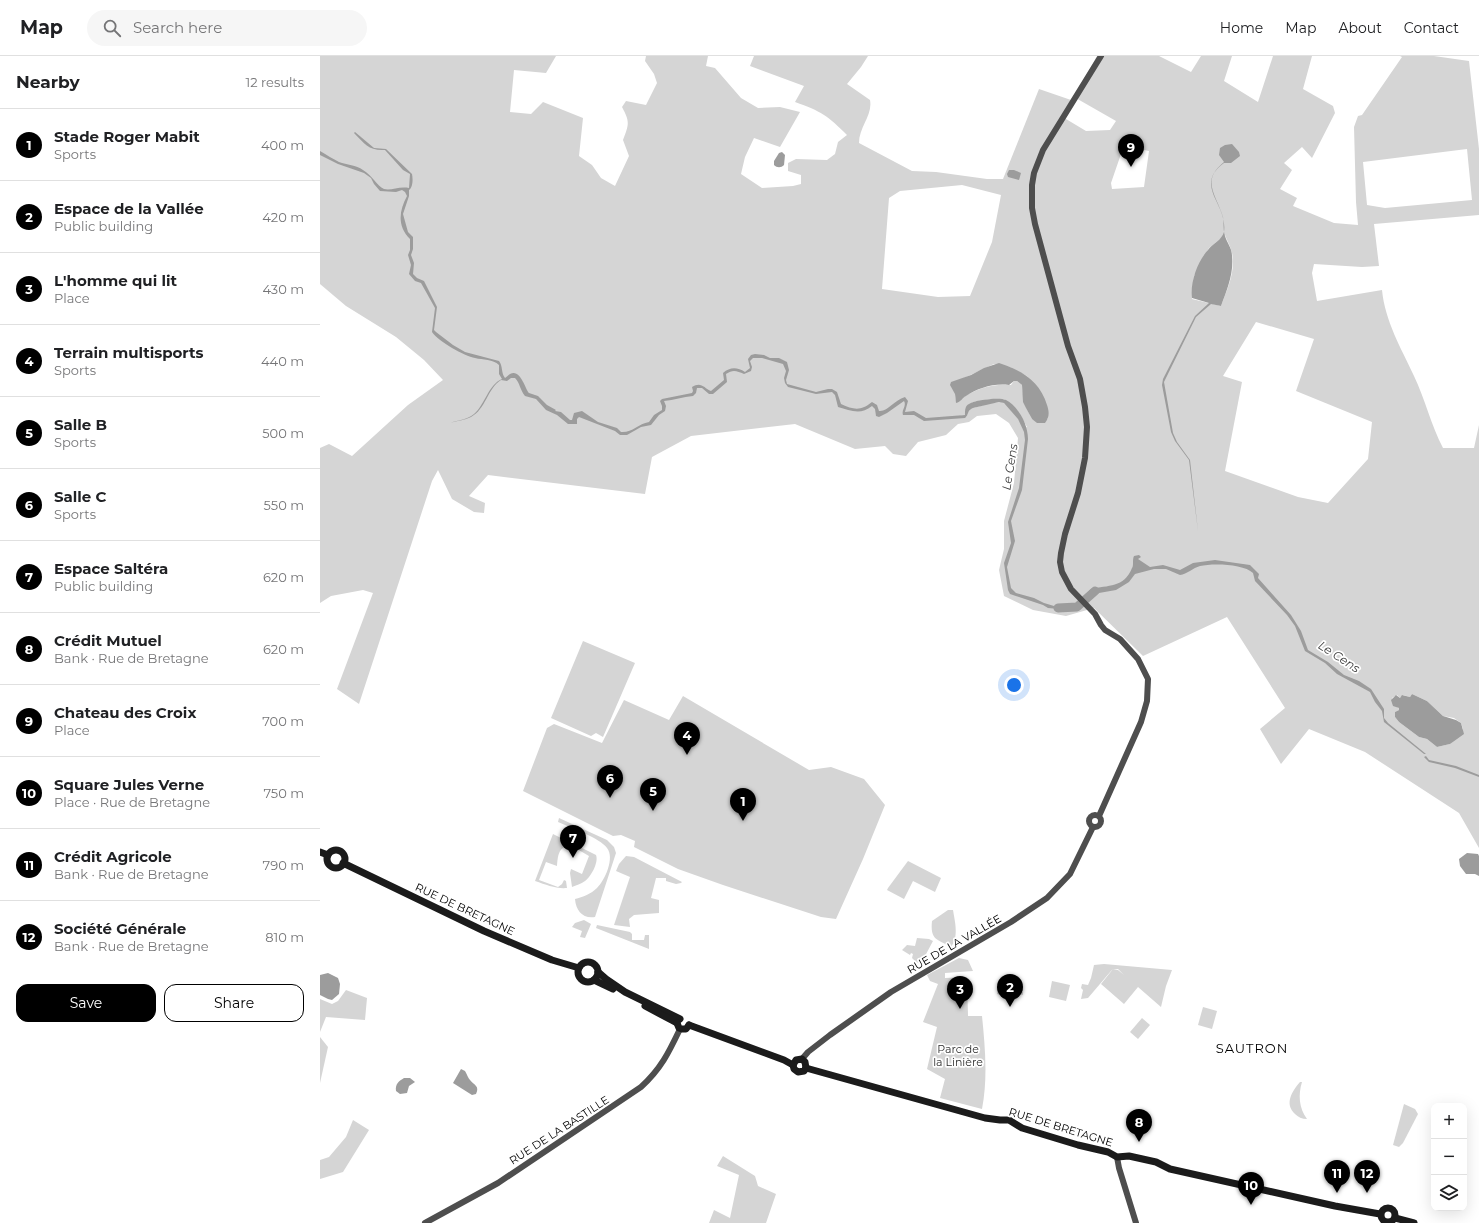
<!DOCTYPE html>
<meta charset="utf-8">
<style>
:root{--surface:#fff;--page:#f6f6f6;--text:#202124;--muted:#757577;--line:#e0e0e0;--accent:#000}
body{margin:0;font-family:Montserrat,sans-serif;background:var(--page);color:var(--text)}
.controls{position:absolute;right:12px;bottom:12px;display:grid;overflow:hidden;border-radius:8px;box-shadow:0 4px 16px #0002}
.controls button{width:36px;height:36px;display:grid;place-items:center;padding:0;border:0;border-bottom:1px solid var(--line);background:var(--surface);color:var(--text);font:20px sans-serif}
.you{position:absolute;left:694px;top:629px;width:14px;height:14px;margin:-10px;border:3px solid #fff;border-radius:50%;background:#1a73e8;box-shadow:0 0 0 6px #1a73e833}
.badge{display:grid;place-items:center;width:26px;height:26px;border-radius:50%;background:var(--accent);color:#fff;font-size:13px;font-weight:700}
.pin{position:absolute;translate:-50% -33px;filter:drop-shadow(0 1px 2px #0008)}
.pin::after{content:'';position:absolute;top:21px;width:14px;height:12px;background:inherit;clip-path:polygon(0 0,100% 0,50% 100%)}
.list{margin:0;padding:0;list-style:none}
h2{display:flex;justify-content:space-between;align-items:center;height:52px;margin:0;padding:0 16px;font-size:17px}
h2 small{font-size:13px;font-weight:400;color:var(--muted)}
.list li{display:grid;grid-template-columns:26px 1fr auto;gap:12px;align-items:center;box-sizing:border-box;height:72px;padding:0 16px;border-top:1px solid var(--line)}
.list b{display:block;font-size:15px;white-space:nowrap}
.list p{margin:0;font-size:13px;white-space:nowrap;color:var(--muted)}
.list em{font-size:13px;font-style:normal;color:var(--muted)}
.actions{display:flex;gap:8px;padding:12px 16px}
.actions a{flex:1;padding:9px 0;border:1px solid var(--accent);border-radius:12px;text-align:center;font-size:14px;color:var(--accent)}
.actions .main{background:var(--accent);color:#fff}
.icon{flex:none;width:22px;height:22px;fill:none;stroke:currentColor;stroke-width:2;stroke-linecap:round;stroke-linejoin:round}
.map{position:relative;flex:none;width:1159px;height:1167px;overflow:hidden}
header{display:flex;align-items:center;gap:24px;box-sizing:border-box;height:56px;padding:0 20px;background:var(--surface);border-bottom:1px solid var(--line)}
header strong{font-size:19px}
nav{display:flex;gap:22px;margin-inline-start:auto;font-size:14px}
.search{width:280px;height:36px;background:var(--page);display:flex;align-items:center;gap:10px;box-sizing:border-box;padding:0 14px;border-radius:22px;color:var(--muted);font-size:15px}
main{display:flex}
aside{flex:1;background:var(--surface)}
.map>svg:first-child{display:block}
.green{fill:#d5d5d5;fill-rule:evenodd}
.water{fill:#9c9c9c}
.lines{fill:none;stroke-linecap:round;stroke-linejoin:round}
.river{stroke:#9c9c9c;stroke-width:9}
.tertiary{stroke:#4e4e4e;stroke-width:6}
.secondary{stroke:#1b1b1b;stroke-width:7}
.labels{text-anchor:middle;stroke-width:3.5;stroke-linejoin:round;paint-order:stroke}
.street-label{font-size:11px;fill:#000;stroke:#fff}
.park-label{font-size:11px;fill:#2c2c2c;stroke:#fff}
.water-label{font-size:12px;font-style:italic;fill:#3d3d3d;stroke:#fff}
.quarter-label{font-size:13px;letter-spacing:1px;fill:#000;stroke:#fff}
</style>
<header>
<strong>Map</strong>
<div class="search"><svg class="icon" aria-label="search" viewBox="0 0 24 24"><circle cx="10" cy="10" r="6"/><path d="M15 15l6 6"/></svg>Search here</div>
<nav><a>Home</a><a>Map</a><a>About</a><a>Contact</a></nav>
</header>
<main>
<aside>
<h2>Nearby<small>12 results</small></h2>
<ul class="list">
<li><span class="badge">1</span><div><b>Stade Roger Mabit</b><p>Sports</p></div><em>400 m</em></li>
<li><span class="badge">2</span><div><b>Espace de la Vallée</b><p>Public building</p></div><em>420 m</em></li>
<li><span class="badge">3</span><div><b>L'homme qui lit</b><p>Place</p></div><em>430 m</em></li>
<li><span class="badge">4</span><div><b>Terrain multisports</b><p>Sports</p></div><em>440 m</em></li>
<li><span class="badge">5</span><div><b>Salle B</b><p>Sports</p></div><em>500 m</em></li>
<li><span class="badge">6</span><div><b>Salle C</b><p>Sports</p></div><em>550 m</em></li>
<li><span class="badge">7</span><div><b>Espace Saltéra</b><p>Public building</p></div><em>620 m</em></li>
<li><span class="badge">8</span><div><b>Crédit Mutuel</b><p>Bank · Rue de Bretagne</p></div><em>620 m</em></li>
<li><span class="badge">9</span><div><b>Chateau des Croix</b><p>Place</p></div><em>700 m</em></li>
<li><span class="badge">10</span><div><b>Square Jules Verne</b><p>Place · Rue de Bretagne</p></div><em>750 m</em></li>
<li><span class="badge">11</span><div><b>Crédit Agricole</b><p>Bank · Rue de Bretagne</p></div><em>790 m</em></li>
<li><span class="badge">12</span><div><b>Société Générale</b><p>Bank · Rue de Bretagne</p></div><em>810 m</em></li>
</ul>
<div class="actions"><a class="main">Save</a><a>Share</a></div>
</aside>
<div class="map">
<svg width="1159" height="1167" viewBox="0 0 1159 1167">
<rect width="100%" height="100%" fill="#fff"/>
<g class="green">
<path d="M 0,0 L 236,0 L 226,17 L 194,14 L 190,56 L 211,58 L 223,46 L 263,62 L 259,100 L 272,109 L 281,122 L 295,130 L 309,100 L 303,84 C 309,68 310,66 302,51 L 306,45 L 326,49 L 337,27 L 334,18 L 325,5 L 326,0 L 388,0 L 386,10 L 395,12 L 421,42 L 438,52 L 460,51 L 480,56 L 460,91 L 434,82 L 425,101 L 421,118 L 442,132 L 473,130 L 481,128 L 481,119 L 468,115 L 468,107 L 476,103 L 507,104 L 515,98 L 518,86 L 527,79 C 508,60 501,55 475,46 L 484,30 L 430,10 L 434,0 L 548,0 L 541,11 L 527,28 L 550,44 C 553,59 539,71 539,87 L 592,115 L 616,116 L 667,123 L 683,123 L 719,33 L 751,44 L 741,60 L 766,75 L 790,74 L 796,65 L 754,41 L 777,0 L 839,0 L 871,16 L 881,0 L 912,0 L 904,25 L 938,46 L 953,0 L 992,0 L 983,33 L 1013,50 L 1015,57 L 992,102 L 982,91 L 964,107 L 972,114 L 960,133 L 977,142 L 973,150 L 1014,167 L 1038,169 L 1036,146 L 1034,71 L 1038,60 L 1042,59 L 1082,1 L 1080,0 L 1114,0 L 1149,5 L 1159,93 L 1159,159 L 1054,168 L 1059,210 L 1042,211 L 994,208 L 992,217 L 997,245 L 1062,234 C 1065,265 1081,292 1094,320 C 1105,343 1111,369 1123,392 L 1154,392 L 1159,369 L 1159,792 L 1139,757 L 1045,696 L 989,673 L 961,708 L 940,673 L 965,652 L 907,561 L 823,600 L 774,552 L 746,560 L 713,554 L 684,540 L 679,514 L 684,493 L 684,465 L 694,427 L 698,382 L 689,367 L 676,358 L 657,360 L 649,366 L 638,368 L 626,379 L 598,386 L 586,400 L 573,398 L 565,390 L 535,393 L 475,368 L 371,380 L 332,401 L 325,438 L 168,419 L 149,440 L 165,447 L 164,457 L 154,456 L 132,443 L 118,414 L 112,425 L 39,648 L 17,633 L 53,537 L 43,534 L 11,540 L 0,547 L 0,392 L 9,388 L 32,400 L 88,349 L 123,324 L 104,304 L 76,281 L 26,250 L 0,228 ZM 805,90 L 829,95 L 824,131 L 792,133 L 791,127 L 801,98 ZM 1147,93 L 1152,144 L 1065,152 L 1047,149 L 1043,106 ZM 642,129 L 681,139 L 672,186 L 650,240 L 618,241 L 562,233 L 569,142 L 580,135 ZM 905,179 C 907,185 911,191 912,197 C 916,215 907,234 901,250 L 872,243 L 872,240 L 874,220 L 889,192 ZM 936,266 L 994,283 L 976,335 L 1052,366 L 1048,403 L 1008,447 L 978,441 L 905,415 L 922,326 L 903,320 ZM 674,308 L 690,311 L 707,320 L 728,362 L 725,366 L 712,363 L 704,347 L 702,329 L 697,325 L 694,325 L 691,329 C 678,328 665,330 653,336 C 647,338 642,343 636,345 L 635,338 L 644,322 ZM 670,343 L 684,343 L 697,354 L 707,371 L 703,373 C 701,365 690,347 681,346 C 672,346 661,350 653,352 L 650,353 L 646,361 L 640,359 L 645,359 C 648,343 657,346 670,343 ZM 1092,638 L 1107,645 L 1123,660 L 1134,662 L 1141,667 L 1143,673 L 1130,688 L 1117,691 L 1107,683 L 1099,681 L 1079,666 L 1075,661 L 1075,656 L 1079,654 L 1079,652 L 1077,651 L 1072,642 L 1077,639 L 1080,642 L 1083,639 L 1090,641 Z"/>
<polygon points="263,585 315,607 283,681 276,677 271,680 231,662"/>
<polygon points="363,640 489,714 511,711 544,723 565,749 543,803 516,863 501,861 403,829 358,813 314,791 315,785 301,779 293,780 203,735 227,672 234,668 282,687 304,644 349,664"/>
<path d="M 239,762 L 287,784 L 294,791 L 296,797 L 275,861 C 263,863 256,855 255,843 C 263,841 271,838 277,832 C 285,824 295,802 287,792 C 280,782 250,771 238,766 Z"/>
<path d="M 233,778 L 253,788 L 251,790 L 249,789 C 238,792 238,800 237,810 L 226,806 L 219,824 L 238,831 L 242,828 L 244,824 L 246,825 L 247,832 C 236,833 227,829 215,825 Z"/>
<path d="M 258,790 L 276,799 C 279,806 271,821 265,825 C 261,828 256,829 252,831 L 250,817 L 251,813 L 262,818 L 269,800 L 257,793 Z"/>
<polygon points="306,800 314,801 362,826 361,827 356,828 346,825 346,822 336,822 331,842 339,844 339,857 314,859 309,863 310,871 294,869 310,821 296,815 299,808"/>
<polygon points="588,805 621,822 615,836 593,825 584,843 567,834 568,832"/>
<path d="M 628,854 L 633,854 C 635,866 639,881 631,891 C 617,883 610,884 612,865 Z"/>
<polygon points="264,864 271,868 265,882 260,881 262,875 252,871 255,867"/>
<polygon points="277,869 310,876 312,878 312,884 324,884 325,879 329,879 329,893 276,872"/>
<path d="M 597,882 L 609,883 L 613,885 L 605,900 L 609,907 C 601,909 598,908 592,902 L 593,898 L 591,897 L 590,899 L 582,894 L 587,889 L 595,890 Z"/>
<path d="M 639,902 L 648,904 L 653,915 L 625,917 L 625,922 L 647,921 L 648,960 L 662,960 C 665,990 668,1022 662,1053 L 620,1042 L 625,1023 L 607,1013 L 617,971 L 603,966 L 618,928 L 610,925 L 607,919 Z"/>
<polygon points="784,908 852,914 846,930 841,951 818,931 804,948 781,928 793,913 798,914 804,919 798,913 793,913 791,915 768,942 761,943 763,934 761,932 762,928 768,929 771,922 774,909"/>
<polygon points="679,925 688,927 687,932 703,936 703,939 686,935 684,940 677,938"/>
<polygon points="732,925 750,929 746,945 729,941"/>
<polygon points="26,934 47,942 45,964 6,961 0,976 0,943 12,948 18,945"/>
<polygon points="883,951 897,955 892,973 878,969"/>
<polygon points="822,962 830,969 818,983 810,976"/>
<polygon points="0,981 8,991 0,1027"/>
<path d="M 980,1026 L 982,1026 C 978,1039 979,1052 987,1063 C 982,1063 978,1061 975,1058 C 964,1048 972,1035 980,1026 Z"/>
<polygon points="1084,1048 1095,1053 1098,1058 1083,1087 1079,1091 1073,1089"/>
<polygon points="33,1064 49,1074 23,1116 0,1123 0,1104 9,1101 26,1081"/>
<polygon points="403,1100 435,1120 438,1130 456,1138 446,1167 389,1167 394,1154 410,1162 419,1119 397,1110"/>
</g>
<g class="water">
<path d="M 35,76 L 54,92 L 66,93 L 92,118 C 93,123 93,131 89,134 L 89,140 L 83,158 L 88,176 L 93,181 L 93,193 L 91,199 L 94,207 L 93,218 L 97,222 L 104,225 L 117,251 L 114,274 L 116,276 L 133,289 L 145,296 L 179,305 C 183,310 181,317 185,322 C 187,321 188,319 190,318 C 200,312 205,332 209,337 L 218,340 L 227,349 L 236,354 L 235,355 L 241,356 L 250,364 L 252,364 L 254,357 L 262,355 L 278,366 L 297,372 L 301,376 C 312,377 318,368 329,366 L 334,359 L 342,354 L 342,350 L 340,345 L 342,343 L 372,337 L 373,335 L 372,331 C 381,325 384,332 391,335 L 404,324 L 403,317 C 410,311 417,311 425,316 L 430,312 L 428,303 L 431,299 L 435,298 L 444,299 L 450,302 L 459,302 L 467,306 L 469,314 L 466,324 L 467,328 L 496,336 L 508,333 L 512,333 L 517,336 L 521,348 C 534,354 541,355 552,346 L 557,349 L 559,355 C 568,356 574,344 585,341 L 588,345 L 585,356 L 594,355 L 606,362 L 645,359 C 645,354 645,350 649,348 C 654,344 680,341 686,344 C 699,351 708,369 708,383 L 702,434 L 691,465 L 695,485 L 687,511 L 691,532 L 696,537 L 714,542 L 724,547 L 734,550 L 748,549 L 750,553 L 749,554 L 728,552 L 723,549 L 690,538 L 688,534 L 684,507 L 691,487 L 688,466 L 699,432 L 705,384 L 704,376 L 698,363 L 684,347 L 679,346 L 653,352 C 647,354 649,359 645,362 L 604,365 L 594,359 L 583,359 C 581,354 587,350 584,345 L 567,357 L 559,361 L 556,360 L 555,353 L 552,350 C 540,360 530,354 518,351 L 515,339 L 512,336 L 496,338 L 468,331 L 465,327 L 464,322 L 466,315 L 463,308 L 442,302 L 433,302 L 430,305 L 432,311 L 431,315 L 424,318 C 417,315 413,313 406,318 L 407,326 L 393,338 L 389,338 L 382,332 L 377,332 L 376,337 L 373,340 C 363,341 354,344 344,345 L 346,350 L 345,355 L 339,359 L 331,369 L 321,371 L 307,379 L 300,379 L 295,375 L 259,361 L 257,363 L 257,368 L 248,368 L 237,359 L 226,354 L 216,343 L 205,340 C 200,334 200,327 195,322 L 191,322 L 187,325 L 181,324 C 167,333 166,353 151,361 C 145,364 136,365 130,367 C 137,364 147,364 154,358 C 165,349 168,329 182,323 L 179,318 L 179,309 C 173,303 163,304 155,302 C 144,300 119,286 112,276 L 115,252 L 101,227 L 95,225 L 89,218 L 91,209 L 88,199 L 90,194 L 90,183 C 77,170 79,155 87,140 L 85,136 L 82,134 L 76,136 L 60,135 L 54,128 L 51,122 L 44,117 L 18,108 L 0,99 L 0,95 C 7,99 13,103 19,106 C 27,109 36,109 43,114 C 52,119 57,130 64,133 C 71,135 79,130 89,132 L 90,118 L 83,114 L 65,94 C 49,95 45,88 34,77 Z"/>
<path d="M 912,88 L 919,96 L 920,100 L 911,107 L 904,107 C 880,124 897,140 903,161 C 904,167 903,174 905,180 C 907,187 912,192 912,200 C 914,217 907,234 901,250 L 891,248 L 876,261 L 844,326 L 853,377 L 857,386 L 870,404 L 878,475 L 869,404 L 855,385 L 851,376 L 842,329 L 843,323 L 875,260 L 889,247 L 872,242 C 870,227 877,206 888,194 C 892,188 902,184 904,176 C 908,147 873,131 904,106 L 899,99 L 900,92 L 905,89 Z"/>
<path d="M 462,96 L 465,99 L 464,109 C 461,112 457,112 454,109 L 454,105 L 459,97 Z"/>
<polygon points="689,114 694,114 701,117 699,124 688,121 687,118"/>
<path d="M 679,307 C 701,314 720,325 727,349 C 729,355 730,361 725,367 L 717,367 L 712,363 L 706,352 L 703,346 L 702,329 L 697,325 L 694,325 L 689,329 C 674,327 658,332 646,340 C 642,342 641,346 636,347 L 635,338 L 630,329 L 631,326 L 651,319 L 664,312 Z"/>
<path d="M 819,499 L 821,501 L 818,503 L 830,511 L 843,509 L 860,514 L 873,507 L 895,504 L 930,509 L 939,518 L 938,522 L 971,559 L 981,575 L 988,594 L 1008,606 L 1024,619 L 1039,625 L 1051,633 L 1064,653 L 1064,662 L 1068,667 L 1106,698 L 1104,698 L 1064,666 L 1062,655 L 1055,646 L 1050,636 L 1017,618 L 1005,607 L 985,595 L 975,570 L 967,559 L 935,525 L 933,517 C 924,508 893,507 880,510 C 873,512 867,518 860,519 L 846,513 L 834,513 L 815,518 L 809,526 L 796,534 L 779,537 L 767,542 L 766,540 L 768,536 L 771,533 C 788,529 804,532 812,512 C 814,509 812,504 814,500 Z"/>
<polygon points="1092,638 1107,645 1123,660 1136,664 1141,667 1144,678 1130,688 1117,691 1107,683 1099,681 1079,666 1075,661 1075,656 1079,654 1079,652 1073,650 1071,644 1076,639 1080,642 1082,639 1090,641"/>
<polygon points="1106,700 1109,704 1136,710 1159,719 1159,721 1135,712 1109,706 1104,701"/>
<polygon points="1147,797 1158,798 1159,800 1159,820 1155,818 1146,818 1140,810 1139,803"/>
<polygon points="8,917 18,922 20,928 19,938 12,944 8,943 0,939 0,919"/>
<path d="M 141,1013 L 145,1015 C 147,1018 148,1022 150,1024 C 154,1029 160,1030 156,1038 L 152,1039 L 133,1027 Z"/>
<path d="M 84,1022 L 90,1022 L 95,1026 L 89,1030 L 87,1037 L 80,1038 L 76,1035 C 75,1028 79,1025 84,1022 Z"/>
</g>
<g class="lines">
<polyline class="river" points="738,552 757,551 775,535"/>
<g class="tertiary">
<circle cx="775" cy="765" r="6"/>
<polyline points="779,760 821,666 827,645 828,623 818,603 800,583 785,574 781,569 775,558 751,533 742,516 740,506 741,497 745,478 758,437 765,402 767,371 765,351 760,323 748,290 715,168 712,152 712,129 714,117 723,94 781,0"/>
<polyline points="482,1003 488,996 510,979 571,936 691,866 727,842 750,818 773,771"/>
<polyline points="797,1101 799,1112 816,1167"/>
<path d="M 105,1167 L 178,1127 L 321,1031 C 341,1013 349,996 360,973"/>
</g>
<g class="secondary">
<circle cx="16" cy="803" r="9"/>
<polyline points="0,796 8,799"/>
<polyline points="23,807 164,875 232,904 259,912"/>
<circle cx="268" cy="916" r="10"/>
<polyline points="278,916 286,923 305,936 360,963"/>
<polyline points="274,924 293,933"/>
<polyline points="325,950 357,967"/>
<polyline points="357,967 359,972 362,973 366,973 369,969"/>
<polyline points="369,969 464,1004 473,1009"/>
<polyline points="473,1009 476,1004 482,1003 485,1006 486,1012"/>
<polyline points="473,1009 474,1013 478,1016 484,1015 486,1012"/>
<polyline points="486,1012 665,1062 680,1064 689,1064 702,1072 758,1089 788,1096 797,1101 809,1100 836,1106 850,1113 1015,1150 1060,1158"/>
<circle cx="1068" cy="1159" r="7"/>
<polyline points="1075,1162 1094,1167"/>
</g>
</g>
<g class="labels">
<g class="street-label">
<text transform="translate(145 853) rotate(25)" y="4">RUE DE BRETAGNE</text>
<text transform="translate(634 888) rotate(-30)" y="4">RUE DE LA VALLÉE</text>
<text transform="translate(741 1071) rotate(17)" y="4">RUE DE BRETAGNE</text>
<text transform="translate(239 1074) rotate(-33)" y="4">RUE DE LA BASTILLE</text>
</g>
<g class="park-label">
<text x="638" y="997">Parc de<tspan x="638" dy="13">la Linière</tspan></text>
</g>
<g class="water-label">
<text transform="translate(690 411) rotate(-81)" y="4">Le Cens</text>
<text transform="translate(1019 601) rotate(33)" y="4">Le Cens</text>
</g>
<g class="quarter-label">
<text x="932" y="997">SAUTRON</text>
</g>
</g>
</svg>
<div class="controls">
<button>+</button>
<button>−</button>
<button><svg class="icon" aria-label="layers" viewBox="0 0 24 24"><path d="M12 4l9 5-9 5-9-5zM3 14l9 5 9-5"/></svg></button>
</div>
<div class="you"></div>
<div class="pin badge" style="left:423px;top:765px">1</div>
<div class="pin badge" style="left:690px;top:951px">2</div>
<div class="pin badge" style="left:640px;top:953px">3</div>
<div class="pin badge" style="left:367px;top:699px">4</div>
<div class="pin badge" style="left:333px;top:755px">5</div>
<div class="pin badge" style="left:290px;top:742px">6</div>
<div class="pin badge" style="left:253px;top:802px">7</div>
<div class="pin badge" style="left:819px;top:1086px">8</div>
<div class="pin badge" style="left:811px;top:111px">9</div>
<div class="pin badge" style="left:931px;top:1149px">10</div>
<div class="pin badge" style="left:1017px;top:1137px">11</div>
<div class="pin badge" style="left:1047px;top:1137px">12</div>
</div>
</main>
